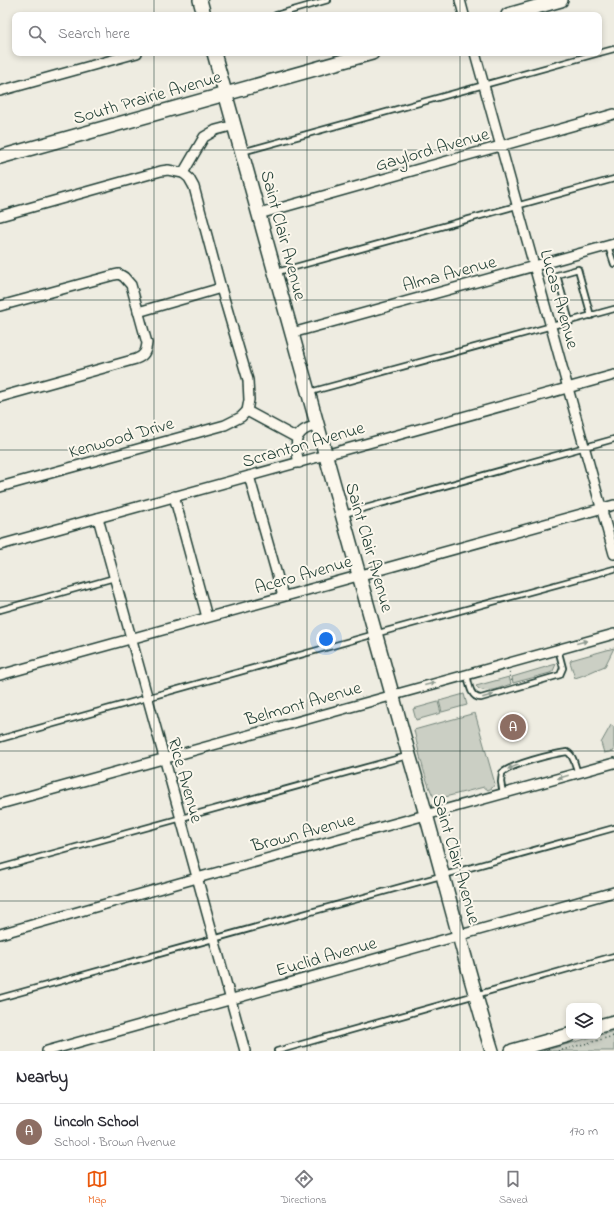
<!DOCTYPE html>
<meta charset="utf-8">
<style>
:root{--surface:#fff;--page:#f7f7f7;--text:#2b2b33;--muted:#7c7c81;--line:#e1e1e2;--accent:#ea580c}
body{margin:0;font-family:"Indie Flower",sans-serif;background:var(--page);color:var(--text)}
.controls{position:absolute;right:12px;bottom:12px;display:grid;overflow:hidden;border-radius:8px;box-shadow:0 2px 6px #0003}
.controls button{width:36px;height:36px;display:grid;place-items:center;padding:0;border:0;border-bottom:1px solid var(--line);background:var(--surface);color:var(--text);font:20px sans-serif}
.you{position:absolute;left:326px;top:639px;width:14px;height:14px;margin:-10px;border:3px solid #fff;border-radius:50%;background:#1a73e8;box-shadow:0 0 0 6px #1a73e833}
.badge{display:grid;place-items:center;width:26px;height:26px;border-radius:50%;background:var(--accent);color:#fff;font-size:13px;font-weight:700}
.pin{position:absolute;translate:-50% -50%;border:2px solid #fff;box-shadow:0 1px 4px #0006}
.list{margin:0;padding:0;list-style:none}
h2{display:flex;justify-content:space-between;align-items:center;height:52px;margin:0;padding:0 16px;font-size:17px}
h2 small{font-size:13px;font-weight:400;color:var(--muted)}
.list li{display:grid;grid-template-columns:26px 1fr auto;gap:12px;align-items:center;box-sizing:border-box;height:56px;padding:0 16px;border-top:1px solid var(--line)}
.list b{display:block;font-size:15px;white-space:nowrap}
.list p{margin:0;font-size:13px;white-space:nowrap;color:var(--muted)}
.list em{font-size:13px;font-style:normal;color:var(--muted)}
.icon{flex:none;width:22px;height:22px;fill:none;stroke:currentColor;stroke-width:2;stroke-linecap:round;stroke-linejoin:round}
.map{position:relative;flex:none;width:614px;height:1051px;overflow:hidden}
.search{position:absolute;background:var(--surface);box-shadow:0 2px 6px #0003;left:12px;right:12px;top:12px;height:44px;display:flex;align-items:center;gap:10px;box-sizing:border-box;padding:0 14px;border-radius:8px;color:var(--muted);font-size:15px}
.sheet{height:108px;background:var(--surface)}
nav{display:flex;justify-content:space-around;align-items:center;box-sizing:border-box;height:56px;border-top:1px solid var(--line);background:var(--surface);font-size:11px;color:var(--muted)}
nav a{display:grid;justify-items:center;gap:2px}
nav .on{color:var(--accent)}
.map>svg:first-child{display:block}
.green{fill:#cbcfc4;stroke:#75867c}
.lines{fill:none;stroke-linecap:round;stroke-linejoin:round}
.lane-casing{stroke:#1f3d34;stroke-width:8}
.street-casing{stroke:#1f3d34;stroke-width:12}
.secondary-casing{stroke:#1f3d34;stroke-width:16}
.path{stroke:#1f3d34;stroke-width:1.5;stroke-dasharray:1 3;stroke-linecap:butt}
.lane{stroke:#fbf7ec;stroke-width:4.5}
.street{stroke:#fbf7ec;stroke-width:9}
.secondary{stroke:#fbf7ec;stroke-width:13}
.oneway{fill:#8d9a90}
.grid{fill:none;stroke:#1f3d34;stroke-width:1;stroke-opacity:0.55}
.labels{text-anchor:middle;stroke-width:4;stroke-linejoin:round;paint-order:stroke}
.street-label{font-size:18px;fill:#1f3d34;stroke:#fbf7ec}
</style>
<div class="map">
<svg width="614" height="1051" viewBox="0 0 614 1051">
<rect width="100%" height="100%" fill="#eeece1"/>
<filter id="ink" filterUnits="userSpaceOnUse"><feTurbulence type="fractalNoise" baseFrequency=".025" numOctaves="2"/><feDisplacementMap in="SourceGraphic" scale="8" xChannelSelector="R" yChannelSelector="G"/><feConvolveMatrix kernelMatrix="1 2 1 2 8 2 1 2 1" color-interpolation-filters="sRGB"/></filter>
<g filter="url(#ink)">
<g class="green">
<path d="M 614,648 L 605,666 C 594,670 586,675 575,678 L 570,662 L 571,660 Z"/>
<polygon points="556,664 553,671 550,673 513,683 512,677"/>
<path d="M 509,677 L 511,684 C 501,687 484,696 476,686 Z"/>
<polygon points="464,694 467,705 442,712 439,701"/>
<polygon points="438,702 441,713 416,720 413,709"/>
<path d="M 475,713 L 495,784 L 492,788 L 488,790 L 484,787 L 445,797 L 442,803 L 439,803 C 428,797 417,744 414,730 Z"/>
<polygon points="611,725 614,727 614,751 604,753 601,743"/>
<polygon points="614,1031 614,1051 543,1051"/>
</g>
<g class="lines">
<g class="lane-casing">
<g id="lane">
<polyline points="276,15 328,0"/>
<polyline points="599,53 614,49"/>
<polyline points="242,152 599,53"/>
<polyline points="608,246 614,264"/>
<polyline points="277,272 614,179"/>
<polyline points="570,322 557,275 578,269 591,316"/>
<polyline points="310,392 614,309"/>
<polyline points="344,514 614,439"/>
<polyline points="0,610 114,578"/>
<path d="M 467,674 C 469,683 470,698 481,698 L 560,675 L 563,668 L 558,649"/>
<polyline points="0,739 375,634 614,569"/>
<path d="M 503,794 L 501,782 L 502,773 C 512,764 552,754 567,752 C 574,755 575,766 578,773"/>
<polyline points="0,868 407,756"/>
<polyline points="0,998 614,828"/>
<polyline points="277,1051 614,956"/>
</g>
</g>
<g class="street-casing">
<g id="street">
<polyline points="460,0 464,15"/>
<polyline points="475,53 614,554"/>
<polyline points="0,91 137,53"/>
<polyline points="183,173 189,178 194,187 221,288 248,380 249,400 247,411"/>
<polyline points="259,214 614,114"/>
<polyline points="0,216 161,171 168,170 183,173 204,137 216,130 235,125"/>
<path d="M 0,306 L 114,275 L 119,274 L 124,277 L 131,285 L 147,343 C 146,352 144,356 136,359 L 0,397"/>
<polyline points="138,312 221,288"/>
<polyline points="292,333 614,244"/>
<polyline points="297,438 296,449 299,463"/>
<polyline points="249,476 283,596"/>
<path d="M 0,487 L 225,425 L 241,417 L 247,411 L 297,438 C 302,429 308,428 317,425"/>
<polyline points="174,496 207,617"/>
<polyline points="98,518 245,1051"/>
<polyline points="0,545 614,375"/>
<polyline points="0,675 614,505"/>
<polyline points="0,804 614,634"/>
<polyline points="0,934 197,878 614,763"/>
<polyline points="47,1051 614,892"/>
</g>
</g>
<g class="secondary-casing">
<g id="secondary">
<polyline points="200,0 204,15"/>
<polyline points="508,15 561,0"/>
<path d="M 214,53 L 409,755 C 438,853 462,953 492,1051"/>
<polyline points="0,157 372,53"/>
<polyline points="599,1026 614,1022"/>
<polyline points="512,1051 569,1035"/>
</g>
</g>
<g class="path">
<polyline points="509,672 512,682"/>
<polyline points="558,1051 614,1036"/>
</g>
<use href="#lane" class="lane"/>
<use href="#street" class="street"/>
<use href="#secondary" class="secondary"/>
</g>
<defs><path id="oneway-solid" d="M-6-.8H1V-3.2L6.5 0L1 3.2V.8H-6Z"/></defs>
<g class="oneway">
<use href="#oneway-solid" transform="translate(582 642) rotate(-15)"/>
<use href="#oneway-solid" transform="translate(430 684) rotate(-15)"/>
<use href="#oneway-solid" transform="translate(488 696) rotate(-16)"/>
<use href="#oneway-solid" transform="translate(513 767) rotate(158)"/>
<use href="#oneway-solid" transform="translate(563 777) rotate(164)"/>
</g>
</g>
<path class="grid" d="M 154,0 L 154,15M 307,0 L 307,15M 460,0 L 460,15M 154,53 L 154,1051M 307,53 L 307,1051M 460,53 L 460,1051M 0,150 L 614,150M 0,300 L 614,300M 0,450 L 614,450M 0,601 L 614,601M 0,751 L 614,751M 0,901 L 614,901"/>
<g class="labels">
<g class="street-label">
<text transform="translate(147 97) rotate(-16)" y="6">South Prairie Avenue</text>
<text transform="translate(432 149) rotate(-16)" y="6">Gaylord Avenue</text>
<text transform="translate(284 235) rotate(75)" y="6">Saint Clair Avenue</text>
<text transform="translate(449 273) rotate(-15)" y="6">Alma Avenue</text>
<text transform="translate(560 299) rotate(74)" y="6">Lucas Avenue</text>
<text transform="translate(121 437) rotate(-16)" y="6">Kenwood Drive</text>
<text transform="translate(303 444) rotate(-16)" y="6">Scranton Avenue</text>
<text transform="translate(370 547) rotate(74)" y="6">Saint Clair Avenue</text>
<text transform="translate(303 574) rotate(-16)" y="6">Acero Avenue</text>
<text transform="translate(303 703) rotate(-16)" y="6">Belmont Avenue</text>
<text transform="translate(186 780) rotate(74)" y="6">Rice Avenue</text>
<text transform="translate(303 832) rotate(-15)" y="6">Brown Avenue</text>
<text transform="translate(457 859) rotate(74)" y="6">Saint Clair Avenue</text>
<text transform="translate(326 956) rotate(-16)" y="6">Euclid Avenue</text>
</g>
</g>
</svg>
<div class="controls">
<button><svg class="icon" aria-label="layers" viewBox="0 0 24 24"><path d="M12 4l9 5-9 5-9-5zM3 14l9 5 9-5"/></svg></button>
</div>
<div class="you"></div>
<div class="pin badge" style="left:513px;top:727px;background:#8d6e63">A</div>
<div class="search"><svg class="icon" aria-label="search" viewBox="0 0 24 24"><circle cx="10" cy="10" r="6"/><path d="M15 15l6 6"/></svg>Search here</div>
</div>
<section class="sheet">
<h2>Nearby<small></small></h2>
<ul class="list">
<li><span class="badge" style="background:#8d6e63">A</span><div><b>Lincoln School</b><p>School · Brown Avenue</p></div><em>170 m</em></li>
</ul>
</section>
<nav>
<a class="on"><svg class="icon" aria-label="map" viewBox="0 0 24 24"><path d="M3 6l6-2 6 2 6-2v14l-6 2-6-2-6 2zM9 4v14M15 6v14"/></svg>Map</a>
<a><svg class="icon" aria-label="directions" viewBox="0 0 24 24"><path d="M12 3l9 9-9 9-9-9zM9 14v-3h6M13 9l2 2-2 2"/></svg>Directions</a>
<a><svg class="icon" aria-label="saved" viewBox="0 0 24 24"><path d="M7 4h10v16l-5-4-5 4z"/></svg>Saved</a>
</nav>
